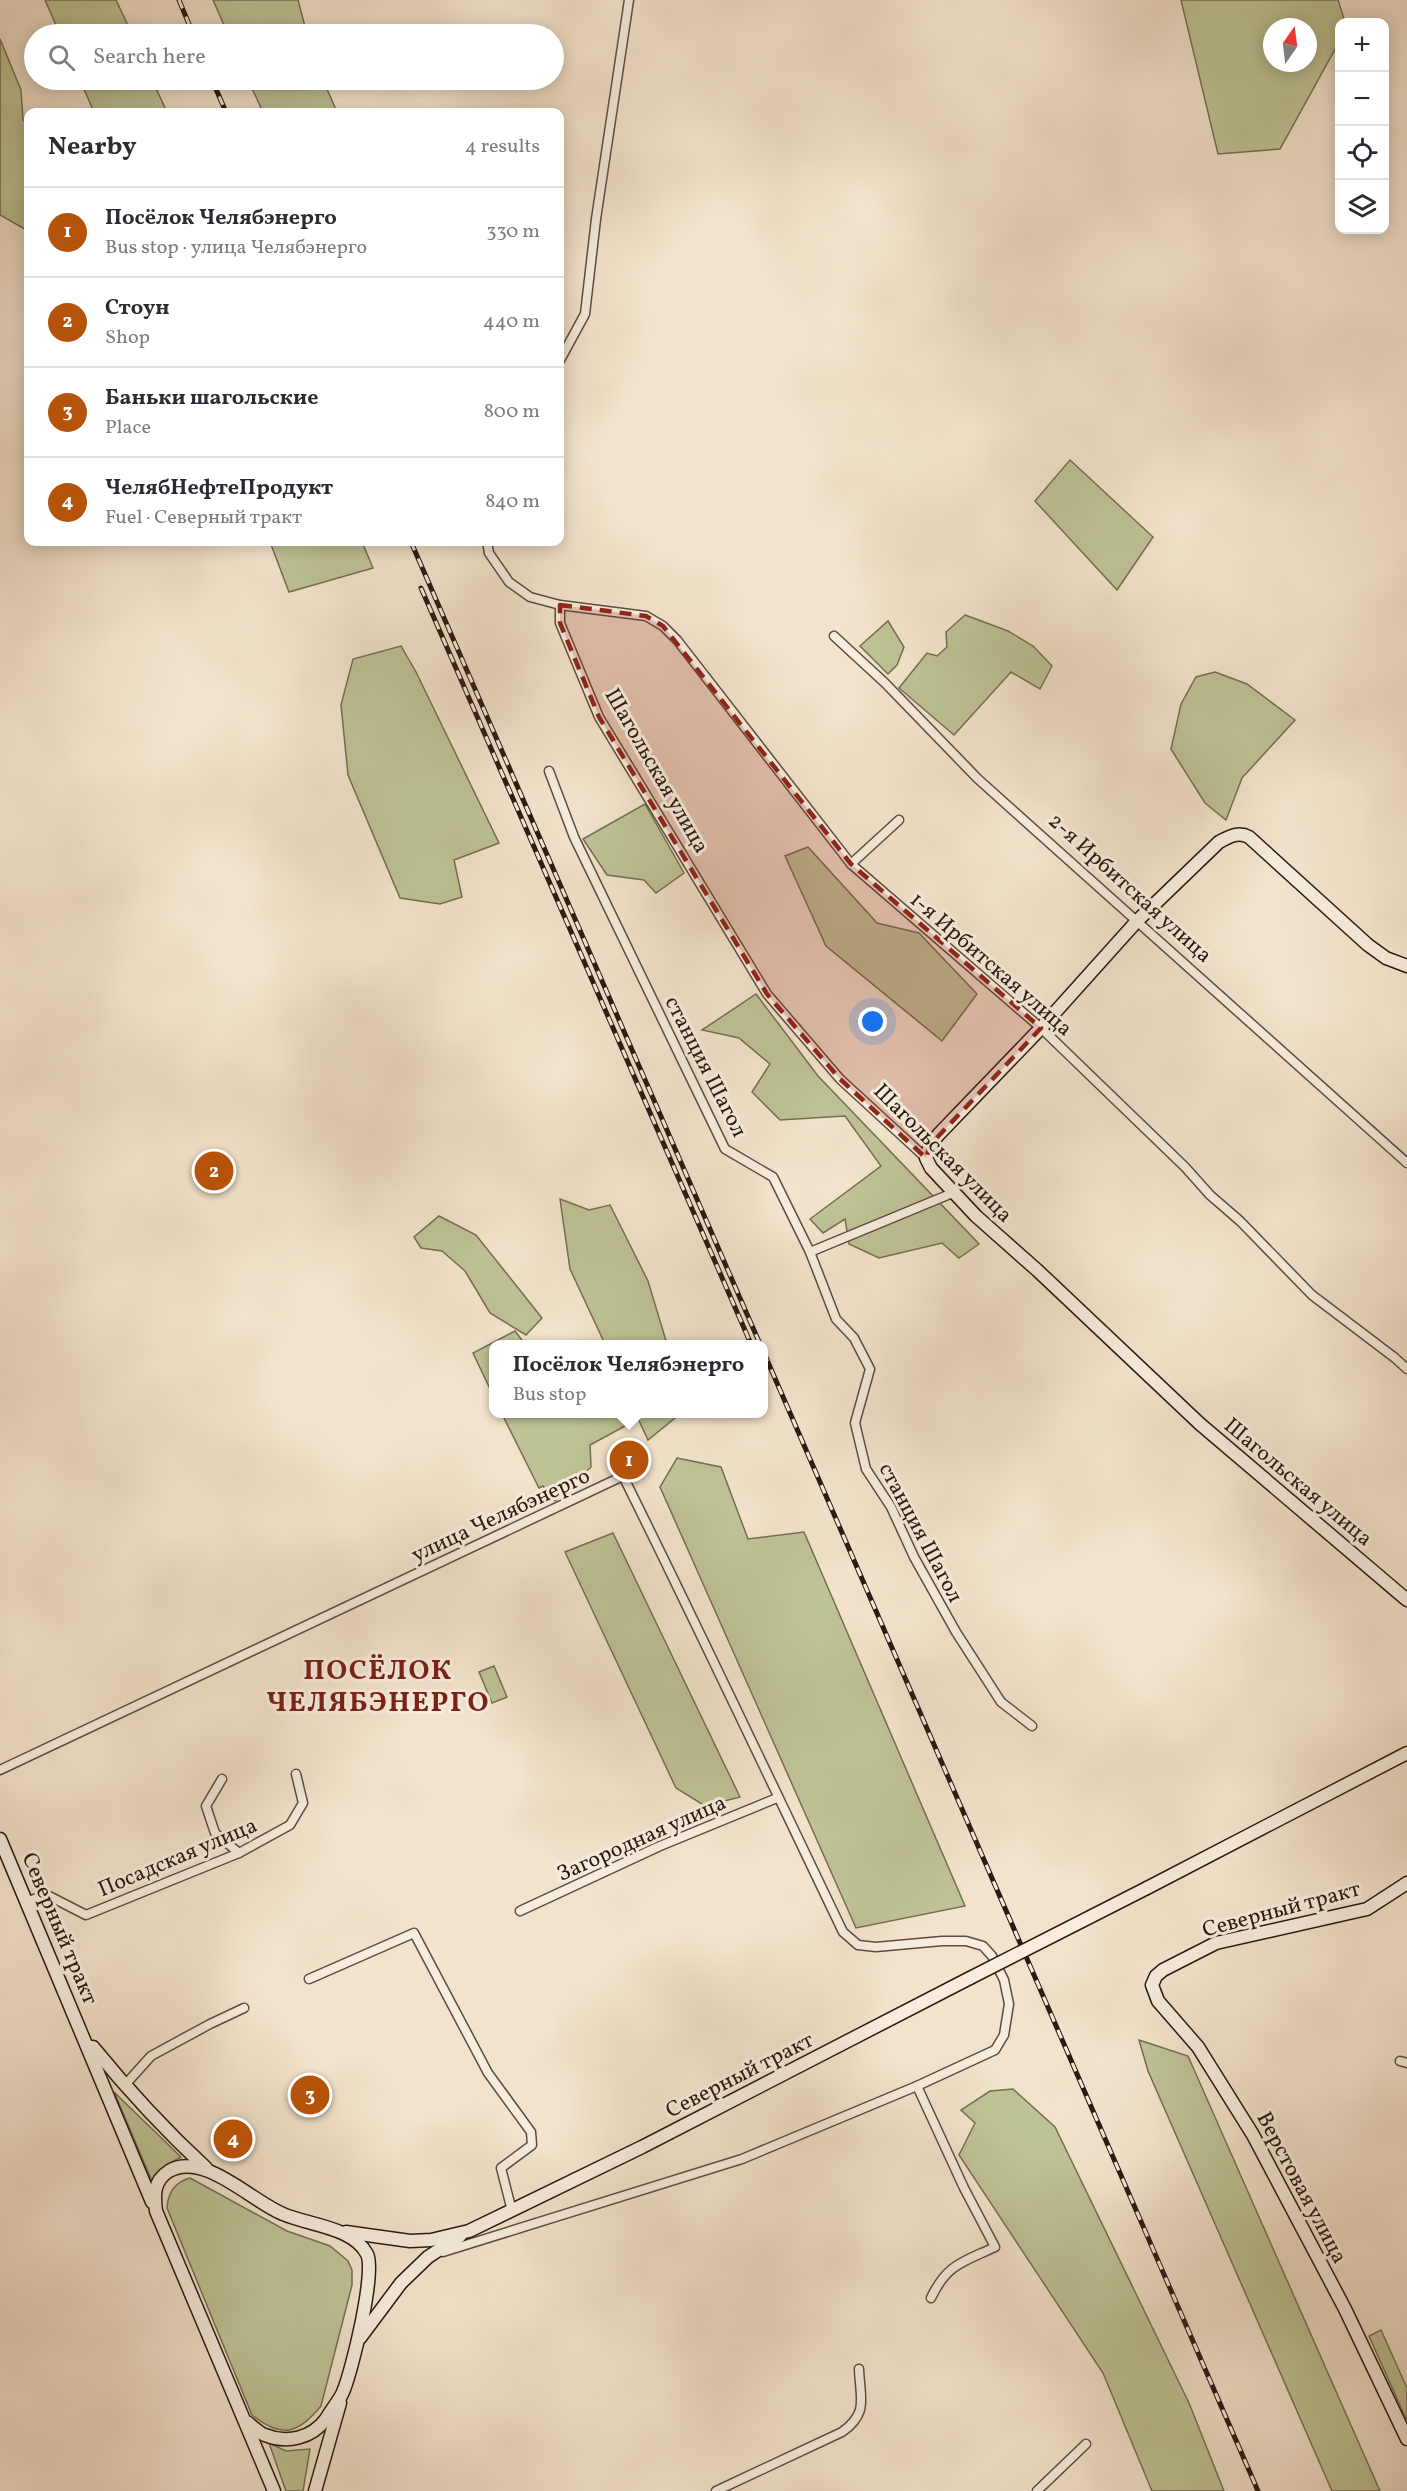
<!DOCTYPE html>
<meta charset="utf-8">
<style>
:root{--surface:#fff;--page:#f7f7f7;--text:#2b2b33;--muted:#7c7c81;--line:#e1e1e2;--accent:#b45309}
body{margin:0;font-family:Vollkorn,serif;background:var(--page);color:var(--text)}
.controls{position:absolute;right:18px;top:18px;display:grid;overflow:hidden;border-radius:12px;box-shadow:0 3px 15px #0003}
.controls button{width:54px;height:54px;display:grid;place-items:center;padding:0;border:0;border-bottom:2px solid var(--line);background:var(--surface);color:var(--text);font:30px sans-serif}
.compass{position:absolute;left:1263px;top:18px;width:54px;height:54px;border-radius:50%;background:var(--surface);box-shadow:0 3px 15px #0003;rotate:14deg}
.you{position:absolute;left:873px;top:1022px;width:21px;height:21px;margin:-15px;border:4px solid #fff;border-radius:50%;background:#1a73e8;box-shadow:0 0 0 9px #1a73e833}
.badge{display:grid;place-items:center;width:39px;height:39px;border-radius:50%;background:var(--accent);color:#fff;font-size:20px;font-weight:700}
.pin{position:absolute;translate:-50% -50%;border:3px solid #fff;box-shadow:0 2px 6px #0006}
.popup{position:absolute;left:489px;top:1340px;width:279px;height:78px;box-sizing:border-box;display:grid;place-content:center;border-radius:12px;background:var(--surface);filter:drop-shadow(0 2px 4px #0005);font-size:20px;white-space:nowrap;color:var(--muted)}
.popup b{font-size:22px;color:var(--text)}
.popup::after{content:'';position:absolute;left:50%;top:100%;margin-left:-12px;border:12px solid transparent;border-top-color:var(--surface)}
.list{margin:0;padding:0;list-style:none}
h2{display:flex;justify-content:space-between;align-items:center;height:78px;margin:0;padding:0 24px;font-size:26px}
h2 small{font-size:20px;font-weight:400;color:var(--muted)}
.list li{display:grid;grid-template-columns:39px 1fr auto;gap:18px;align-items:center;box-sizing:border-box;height:90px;padding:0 24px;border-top:2px solid var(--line)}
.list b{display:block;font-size:22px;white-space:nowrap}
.list p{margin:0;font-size:20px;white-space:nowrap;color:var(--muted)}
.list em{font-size:20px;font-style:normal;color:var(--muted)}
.icon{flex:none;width:33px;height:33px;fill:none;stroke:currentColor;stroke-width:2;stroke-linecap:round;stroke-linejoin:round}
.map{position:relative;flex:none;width:1407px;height:2491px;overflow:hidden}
.search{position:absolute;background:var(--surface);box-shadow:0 3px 15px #0003;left:24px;top:24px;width:540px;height:66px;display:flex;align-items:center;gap:15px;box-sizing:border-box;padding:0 21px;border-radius:33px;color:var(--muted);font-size:22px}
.panel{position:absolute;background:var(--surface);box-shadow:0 3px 15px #0003;left:24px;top:108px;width:540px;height:438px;border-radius:12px}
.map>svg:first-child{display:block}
.green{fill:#bec396;stroke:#746e54;stroke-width:1.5;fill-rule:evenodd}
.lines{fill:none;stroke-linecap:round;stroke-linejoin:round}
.street-casing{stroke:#5d4c40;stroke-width:11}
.secondary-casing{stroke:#2b1911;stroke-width:15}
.street{stroke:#f7edde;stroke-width:8}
.secondary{stroke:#f7edde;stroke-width:12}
.rail-casing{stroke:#2b1911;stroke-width:5}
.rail{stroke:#f7edde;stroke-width:3;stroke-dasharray:9;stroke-linecap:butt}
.secondary-bridge-casing{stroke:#2b1911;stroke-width:15;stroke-linecap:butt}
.secondary-bridge{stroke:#f7edde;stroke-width:12}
.marked{fill:#8f2418;fill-opacity:0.2;stroke:#8f2418;stroke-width:4.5;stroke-dasharray:12 8;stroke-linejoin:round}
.labels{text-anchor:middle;stroke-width:6;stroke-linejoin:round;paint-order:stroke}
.street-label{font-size:22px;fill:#2b1911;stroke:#f7edde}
.district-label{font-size:28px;font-weight:bold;letter-spacing:1.5px;fill:#7a1f14;stroke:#f7edde}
</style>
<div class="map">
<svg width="1407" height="2491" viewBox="0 0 1407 2491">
<rect width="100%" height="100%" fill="#f3e3cc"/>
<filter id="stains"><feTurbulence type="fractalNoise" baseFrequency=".00333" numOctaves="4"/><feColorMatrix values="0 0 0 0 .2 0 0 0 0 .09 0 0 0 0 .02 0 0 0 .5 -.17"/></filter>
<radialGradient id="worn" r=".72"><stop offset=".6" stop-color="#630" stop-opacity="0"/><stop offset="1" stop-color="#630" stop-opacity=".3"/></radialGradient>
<g class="green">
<polygon points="45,0 116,0 132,34 60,34"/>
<polygon points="213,0 298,0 307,34 228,34"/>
<path d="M 1181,0 L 1338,0 L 1345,22 L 1340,22 L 1339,42 L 1280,149 L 1218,154 ZM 1272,27 L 1308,27 L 1308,63 L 1272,63 Z"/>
<polygon points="0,39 21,90 23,120 28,123 28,231 0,215"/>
<polygon points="80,80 152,80 167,112 94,112"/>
<polygon points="248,80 323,80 337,112 263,112"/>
<polygon points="1070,460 1153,537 1117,590 1035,501"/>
<polygon points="270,542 362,542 373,568 289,592"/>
<polygon points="965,615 1008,631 1033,646 1052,666 1040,689 1011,672 954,735 899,688 927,653 937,656 947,647 946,632"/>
<polygon points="888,621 904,647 897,665 888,674 860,646"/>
<polygon points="401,646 416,672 499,843 454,860 462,897 440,904 400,898 348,775 341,705 353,659"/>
<polygon points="1215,672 1247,684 1295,720 1242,778 1226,820 1205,803 1171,749 1181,704 1196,677"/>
<polygon points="645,804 684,873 656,893 644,880 607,875 583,839"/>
<polygon points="808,847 877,923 919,933 977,994 942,1041 826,946 785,856"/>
<polygon points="756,994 818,1076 979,1244 959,1258 942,1243 879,1258 849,1244 845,1219 823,1233 810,1219 881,1166 845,1116 780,1120 752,1092 770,1064 739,1038 702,1030"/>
<polygon points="560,1199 589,1210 610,1205 648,1281 667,1344 605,1344 570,1269"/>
<polygon points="439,1216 476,1235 542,1318 526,1335 490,1313 465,1271 442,1251 421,1248 414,1237"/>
<polygon points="515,1331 525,1344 494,1344 493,1395 473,1353"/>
<polygon points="502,1414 619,1414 627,1425 590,1445 591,1467 555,1501 543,1486 539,1488"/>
<polygon points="636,1414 680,1414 648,1440"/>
<polygon points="677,1458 721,1467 748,1539 804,1532 965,1906 856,1928 660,1487"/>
<polygon points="613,1533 740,1797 705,1806 676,1788 565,1552"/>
<polygon points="494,1666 507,1697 492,1703 479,1672"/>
<polygon points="1139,2040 1188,2056 1380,2491 1332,2491 1148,2071"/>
<polygon points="1013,2089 1055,2127 1189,2403 1224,2491 1152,2491 1103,2373 959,2155 975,2123 961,2110 990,2091"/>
<polygon points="114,2092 181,2157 166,2165 152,2181"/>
<path d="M 190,2178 L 287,2231 L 330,2246 L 348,2261 L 352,2270 L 352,2285 L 321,2406 C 298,2434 282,2439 252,2415 L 167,2208 C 168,2192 175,2182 190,2178 Z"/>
<polygon points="1381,2330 1407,2388 1407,2421 1369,2336"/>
<polygon points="269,2443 286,2451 310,2449 303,2491 286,2491"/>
</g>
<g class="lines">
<g class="street-casing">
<g id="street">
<polyline points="560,360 585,314 596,219 629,0"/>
<polyline points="487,542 489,553 509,582 530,597 560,605 646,616 663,626 677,640 851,864 1041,1028 1185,1167 1210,1195 1240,1221 1312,1295 1395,1358 1407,1369"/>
<polyline points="560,605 560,623 599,717 767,994 840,1079 926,1158"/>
<polyline points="834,636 885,683 978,779 1407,1163"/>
<polyline points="549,771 574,837 725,1149 773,1177 810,1252 836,1319 854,1338 870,1369 855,1423 866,1469 891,1507 914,1557 956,1632 1001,1702 1032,1726"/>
<polyline points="851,864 899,820"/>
<polyline points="810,1252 955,1192"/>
<path d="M 0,1770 L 623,1476 C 698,1627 770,1780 843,1932 L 858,1945 L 876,1947 L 942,1941 L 966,1941 L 983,1946 L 992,1956 L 1004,1980 L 1009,2004 L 1004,2035 L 995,2050 L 917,2086 L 742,2159 L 443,2252"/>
<polyline points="222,1779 206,1806 215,1833 239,1853"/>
<polyline points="27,1901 47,1895 86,1915 239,1853 290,1825 303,1803 296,1774"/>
<polyline points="520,1911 660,1846 777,1798"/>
<polyline points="309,1979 414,1933 488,2073 531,2132 532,2145 501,2168 512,2211"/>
<polyline points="1400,2061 1407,2063"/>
<polyline points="124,2086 151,2056 210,2024 244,2008"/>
<path d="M 917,2086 L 964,2188 L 995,2247 C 963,2262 947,2264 931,2298"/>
<path d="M 716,2491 L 842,2432 C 869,2413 860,2398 859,2369"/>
<polyline points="1037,2491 1086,2444"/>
</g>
</g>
<g class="secondary-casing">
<g id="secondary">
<path d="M 1407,966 L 1386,958 L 1368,945 L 1249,837 C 1238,831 1229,837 1219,842 L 1137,921 L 1041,1028 L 939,1134 L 930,1145 L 926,1158 L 931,1168 L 976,1216 L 1037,1270 L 1200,1424 L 1407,1600"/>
<polyline points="0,1839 152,2202"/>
<polyline points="1407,1883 1367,1909 1216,1943 1163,1970 1156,1976 1152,1985 1158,2001 1198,2047 1253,2135 1345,2309 1407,2439"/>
<polyline points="1147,1888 1407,1753"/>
<path d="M 93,2047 C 128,2090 165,2130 206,2168"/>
<polyline points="346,2232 410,2241 431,2240 469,2231 642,2147 970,1978"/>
<polyline points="360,2338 401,2283 428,2257 460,2236"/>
<path d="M 247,2422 C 252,2426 259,2433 265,2435 C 287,2444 312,2438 326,2419 C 331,2410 339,2401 343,2392 C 352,2371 376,2272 367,2254 C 353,2227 308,2225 283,2214 C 251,2201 204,2151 169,2171 C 153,2181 154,2196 156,2211 L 274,2491"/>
<polyline points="315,2491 340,2403"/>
</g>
</g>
<use href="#street" class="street"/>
<use href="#secondary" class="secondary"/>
<g class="rail-casing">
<g id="rail">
<polyline points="179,0 193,34"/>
<polyline points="212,80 226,112"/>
<polyline points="411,542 760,1344"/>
<polyline points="421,588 751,1344"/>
<polyline points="764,1353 1258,2491"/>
</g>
</g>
<use href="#rail" class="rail"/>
<g class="secondary-bridge-casing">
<polyline id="secondary-bridge" points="970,1978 1147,1888"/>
</g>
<use href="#secondary-bridge" class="secondary-bridge"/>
</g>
<path class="marked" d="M 560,605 L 646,616 L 663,626 L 851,864 L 1041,1028 L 930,1145 L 926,1158 L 840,1079 L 767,994 L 599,717 L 560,623 Z"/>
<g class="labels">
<g class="street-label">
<text transform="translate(658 770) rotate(60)" y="8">Шагольская улица</text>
<text transform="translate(1131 887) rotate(42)" y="8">2-я Ирбитская улица</text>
<text transform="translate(992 963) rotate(41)" y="8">1-я Ирбитская улица</text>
<text transform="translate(707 1066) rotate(63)" y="8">станция Шагол</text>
<text transform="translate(944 1152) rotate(45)" y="8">Шагольская улица</text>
<text transform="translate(1299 1481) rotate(40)" y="8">Шагольская улица</text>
<text transform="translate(500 1514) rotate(-25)" y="8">улица Челябэнерго</text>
<text transform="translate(922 1532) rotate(62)" y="8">станция Шагол</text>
<text transform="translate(641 1837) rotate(-24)" y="8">Загородная улица</text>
<text transform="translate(177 1856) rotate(-23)" y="8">Посадская улица</text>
<text transform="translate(1281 1908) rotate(-15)" y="8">Северный тракт</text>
<text transform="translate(61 1928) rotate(67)" y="8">Северный тракт</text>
<text transform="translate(739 2074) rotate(-27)" y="8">Северный тракт</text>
<text transform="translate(1303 2187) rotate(62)" y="8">Верстовая улица</text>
</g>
<g class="district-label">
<text x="378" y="1679">ПОСЁЛОК<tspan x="378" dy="32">ЧЕЛЯБЭНЕРГО</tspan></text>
</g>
</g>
<rect width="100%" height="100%" filter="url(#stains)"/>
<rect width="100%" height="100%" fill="url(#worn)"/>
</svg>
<div class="controls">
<button>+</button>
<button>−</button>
<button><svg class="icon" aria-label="locate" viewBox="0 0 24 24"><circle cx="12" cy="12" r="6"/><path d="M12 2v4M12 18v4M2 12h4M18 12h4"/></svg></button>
<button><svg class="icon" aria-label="layers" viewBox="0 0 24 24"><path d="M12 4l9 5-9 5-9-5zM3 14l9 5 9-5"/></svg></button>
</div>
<svg class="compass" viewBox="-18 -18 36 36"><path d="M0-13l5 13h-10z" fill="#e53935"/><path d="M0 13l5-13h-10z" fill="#7c7c81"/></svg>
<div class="you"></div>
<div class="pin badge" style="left:629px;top:1460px">1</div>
<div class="popup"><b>Посёлок Челябэнерго</b>Bus stop</div>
<div class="pin badge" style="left:214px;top:1171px">2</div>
<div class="pin badge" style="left:310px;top:2095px">3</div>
<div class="pin badge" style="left:233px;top:2139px">4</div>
<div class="search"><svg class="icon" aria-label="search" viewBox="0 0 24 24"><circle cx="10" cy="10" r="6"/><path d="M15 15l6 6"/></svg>Search here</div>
<section class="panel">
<h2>Nearby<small>4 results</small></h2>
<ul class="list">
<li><span class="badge">1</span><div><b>Посёлок Челябэнерго</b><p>Bus stop · улица Челябэнерго</p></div><em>330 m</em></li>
<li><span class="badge">2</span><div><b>Стоун</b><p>Shop</p></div><em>440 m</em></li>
<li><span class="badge">3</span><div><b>Баньки шагольские</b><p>Place</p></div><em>800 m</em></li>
<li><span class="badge">4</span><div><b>ЧелябНефтеПродукт</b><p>Fuel · Северный тракт</p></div><em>840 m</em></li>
</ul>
</section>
</div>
